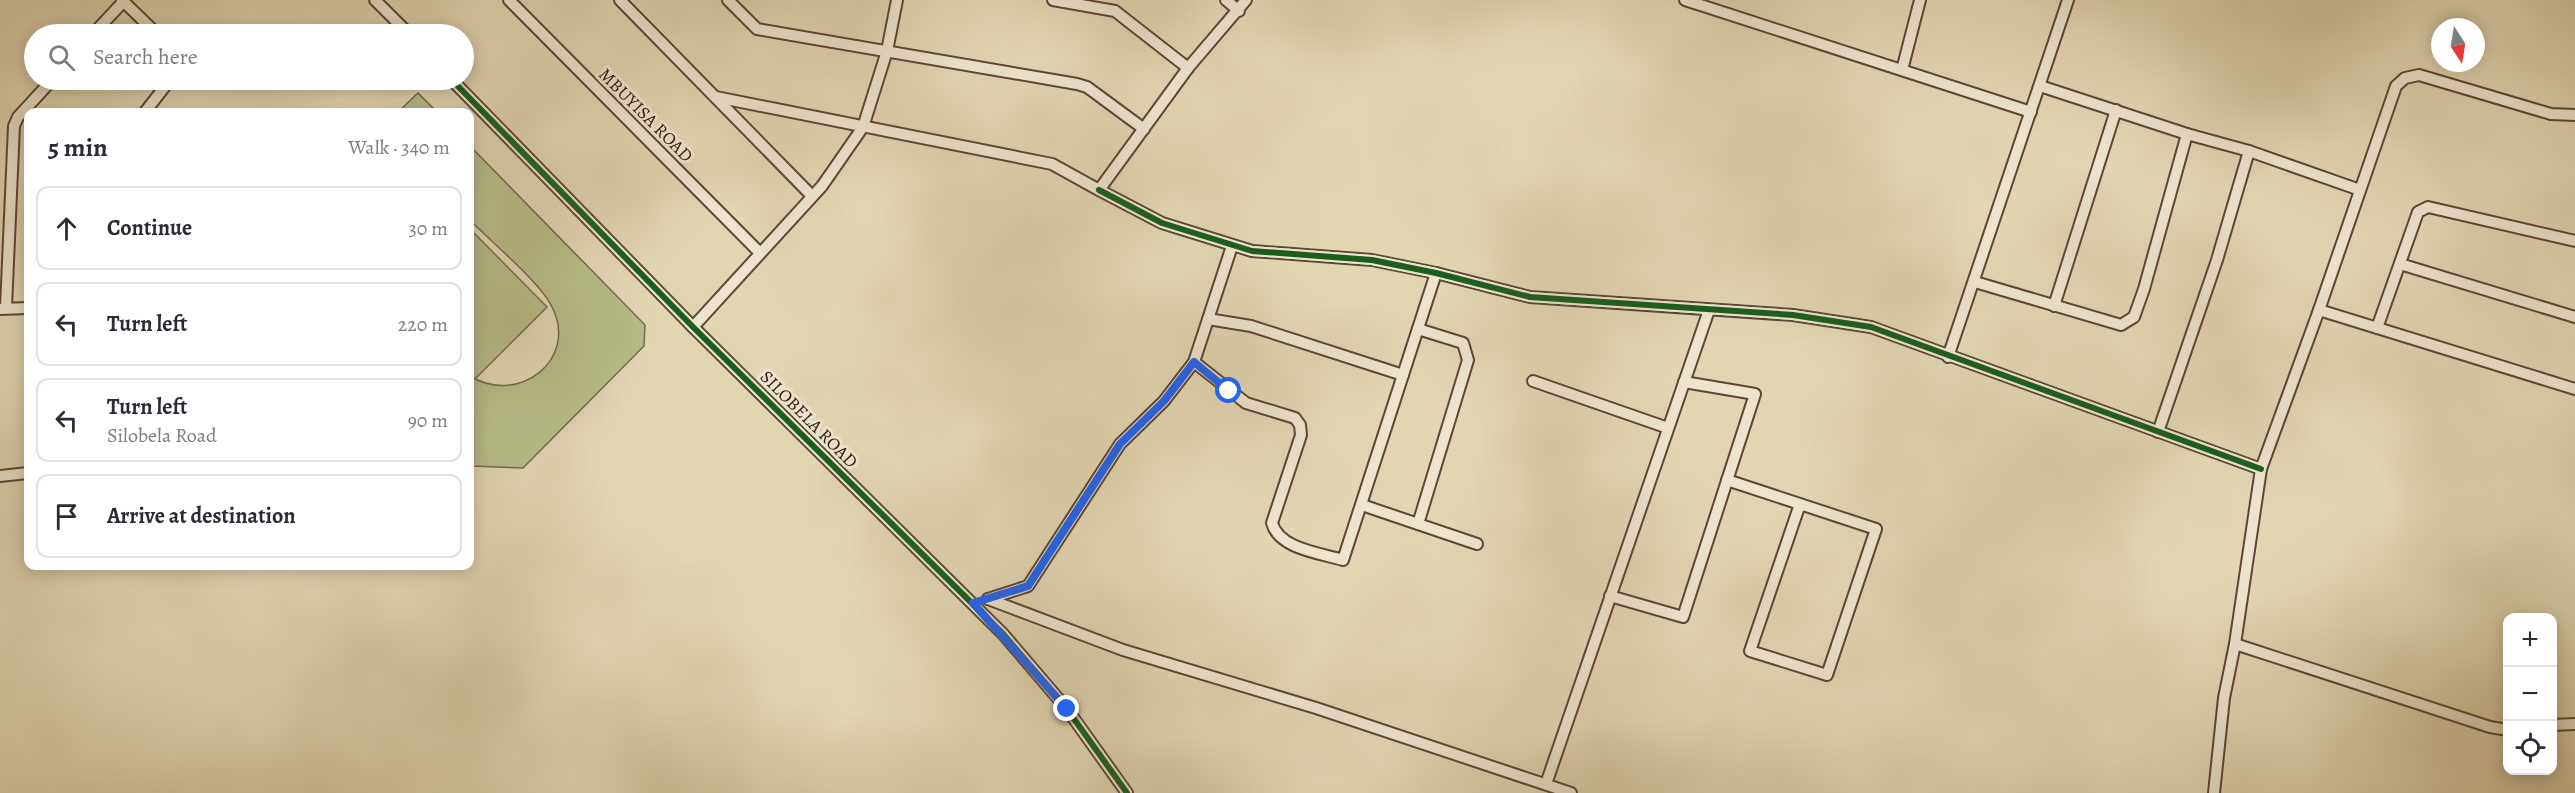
<!DOCTYPE html>
<meta charset="utf-8">
<style>
:root{--surface:#fff;--page:#f2f2f3;--text:#2b2b33;--muted:#7c7c81;--line:#e1e1e2}
body{margin:0;font-family:Alegreya,serif;background:var(--page);color:var(--text)}
.controls{position:absolute;right:18px;bottom:18px;display:grid;overflow:hidden;border-radius:12px;box-shadow:0 3px 15px #0003}
.controls button{width:54px;height:54px;display:grid;place-items:center;padding:0;border:0;border-bottom:2px solid var(--line);background:var(--surface);color:var(--text);font:30px sans-serif}
.compass{position:absolute;left:2431px;top:18px;width:54px;height:54px;border-radius:50%;background:var(--surface);box-shadow:0 3px 15px #0003;rotate:168deg}
.stop{position:absolute;width:18px;height:18px;margin:-14px;border:4px solid #2563eb;border-radius:50%;background:#fff}
.stop.end{background:#2563eb;border-color:#fff;box-shadow:0 2px 6px #0008}
.list{margin:0;padding:0;list-style:none}
h2{display:flex;justify-content:space-between;align-items:center;height:78px;margin:0;padding:0 24px;font-size:26px}
h2 small{font-size:20px;font-weight:400;color:var(--muted)}
.list li{display:grid;grid-template-columns:39px 1fr auto;gap:18px;align-items:center;box-sizing:border-box;height:84px;margin:0 12px 12px;padding:0 12px;border:2px solid var(--line);border-radius:12px}
.list b{display:block;font-size:22px;white-space:nowrap}
.list p{margin:0;font-size:20px;white-space:nowrap;color:var(--muted)}
.list em{font-size:20px;font-style:normal;color:var(--muted)}
.icon{flex:none;width:33px;height:33px;fill:none;stroke:currentColor;stroke-width:2;stroke-linecap:round;stroke-linejoin:round}
.map{position:relative;flex:none;width:2575px;height:793px;overflow:hidden}
.search{position:absolute;background:var(--surface);box-shadow:0 3px 15px #0003;left:24px;top:24px;width:450px;height:66px;display:flex;align-items:center;gap:15px;box-sizing:border-box;padding:0 21px;border-radius:33px;color:var(--muted);font-size:22px}
.panel{position:absolute;background:var(--surface);box-shadow:0 3px 15px #0003;left:24px;top:108px;width:450px;height:462px;border-radius:12px}
.map>svg:first-child{display:block}
.green{fill:#b6bc89;stroke:#726a4a;stroke-width:1.5}
.lines{fill:none;stroke-linecap:round;stroke-linejoin:round}
.minor-casing{stroke:#5c4635;stroke-width:14}
.minor{stroke:#ece4cd;stroke-width:10}
.cycleway-casing{stroke:#ece4cd;stroke-width:10}
.cycleway{stroke:#1b5e20;stroke-width:6}
.route{stroke:#2563eb;stroke-width:8}
.labels{text-anchor:middle;stroke-width:6;stroke-linejoin:round;paint-order:stroke}
.street-label{font-size:18px;fill:#2f170b;stroke:#ece4cd}
</style>
<div class="map">
<svg width="2575" height="793" viewBox="0 0 2575 793">
<rect width="100%" height="100%" fill="#e1d5b2"/>
<filter id="stains"><feTurbulence type="fractalNoise" baseFrequency=".00333" numOctaves="4"/><feColorMatrix values="0 0 0 0 .2 0 0 0 0 .09 0 0 0 0 .02 0 0 0 .5 -.17"/></filter>
<radialGradient id="worn" r=".72"><stop offset=".6" stop-color="#630" stop-opacity="0"/><stop offset="1" stop-color="#630" stop-opacity=".3"/></radialGradient>
<g class="green">
<polygon points="418,93 437,112 398,112"/>
<path d="M 470,146 L 645,325 L 644,346 L 523,468 L 473,466 L 470,462 L 470,376 C 518,406 579,360 552,307 C 541,283 490,241 470,220 Z"/>
<polygon points="470,229 547,307 475,379 470,373"/>
</g>
<g class="lines">
<g class="minor-casing">
<g id="minor">
<polyline points="122,0 157,34"/>
<polyline points="375,0 409,34"/>
<polyline points="509,0 760,253"/>
<polyline points="620,0 812,196"/>
<polyline points="728,0 757,29 1077,84 1087,87 1144,129"/>
<polyline points="1053,0 1115,11 1188,68"/>
<polyline points="1226,0 1239,11"/>
<polyline points="1685,0 2031,112"/>
<polyline points="93,34 123,2"/>
<polyline points="1902,70 1920,0"/>
<polyline points="452,80 693,327 1003,634 1067,709 1127,793"/>
<polyline points="716,97 1052,164 1099,190 1188,68 1246,0"/>
<polyline points="145,112 170,80"/>
<polyline points="2187,134 2249,151 2360,190"/>
<polyline points="1099,190 1162,223 1252,251 1372,260 1436,273 1530,297 1793,315 1871,327 2261,469"/>
<polyline points="2400,264 2575,317"/>
<polyline points="1975,282 2121,325 2134,317 2144,289 2187,134 2040,86"/>
<polyline points="2054,306 2116,110"/>
<polyline points="6,307 14,126 18,117 52,80"/>
<polyline points="0,309 28,308"/>
<polyline points="2319,310 2575,389"/>
<polyline points="1208,319 1251,326 1403,375"/>
<polyline points="693,327 822,186 863,127 887,51 897,0"/>
<polyline points="2377,328 2418,212 2428,207 2575,241"/>
<polyline points="1948,357 2068,0"/>
<path d="M 1194,362 L 1246,403 L 1295,418 L 1300,425 L 1301,435 L 1272,523 C 1279,549 1320,553 1343,560 L 1436,273"/>
<polyline points="1533,381 1668,428"/>
<polyline points="2158,432 2217,260 2249,151"/>
<polyline points="0,476 28,473"/>
<polyline points="1727,480 1876,529 1827,675 1750,651 1800,504"/>
<polyline points="1362,505 1477,544"/>
<polyline points="1418,524 1468,360 1463,343 1418,329"/>
<polyline points="1610,596 1683,617 1755,394 1684,382"/>
<polyline points="988,599 1123,650 1316,708 1571,793"/>
<polyline points="988,599 1028,586 1120,444 1164,401 1194,362 1232,246"/>
<polyline points="2235,644 2490,727 2508,730"/>
<polyline points="2552,725 2575,724"/>
<polyline points="1546,784 1709,310"/>
<polyline points="2214,793 2224,698 2235,644 2261,469 2319,310 2396,86 2405,78 2419,75 2551,114 2575,115"/>
</g>
</g>
<use href="#minor" class="minor"/>
<g class="cycleway-casing">
<g id="cycleway">
<polyline points="452,80 693,327 1003,634 1067,709 1127,793"/>
<polyline points="1099,190 1162,223 1252,251 1372,260 1436,273 1530,297 1793,315 1871,327 2261,469"/>
</g>
</g>
<use href="#cycleway" class="cycleway"/>
</g>
<g class="lines">
<polyline class="route" points="1067,709 973,603 1028,586 1120,444 1164,401 1194,362 1229,391"/>
</g>
<g class="labels">
<g class="street-label">
<text transform="translate(646 115) rotate(45)" y="6">MBUYISA ROAD</text>
<text transform="translate(809 419) rotate(45)" y="6">SILOBELA ROAD</text>
</g>
</g>
<rect width="100%" height="100%" filter="url(#stains)"/>
<rect width="100%" height="100%" fill="url(#worn)"/>
</svg>
<div class="controls">
<button>+</button>
<button>−</button>
<button><svg class="icon" aria-label="locate" viewBox="0 0 24 24"><circle cx="12" cy="12" r="6"/><path d="M12 2v4M12 18v4M2 12h4M18 12h4"/></svg></button>
</div>
<svg class="compass" viewBox="-18 -18 36 36"><path d="M0-13l5 13h-10z" fill="#e53935"/><path d="M0 13l5-13h-10z" fill="#7c7c81"/></svg>
<div class="stop" style="left:1229px;top:391px"></div>
<div class="stop end" style="left:1067px;top:709px"></div>
<div class="search"><svg class="icon" aria-label="search" viewBox="0 0 24 24"><circle cx="10" cy="10" r="6"/><path d="M15 15l6 6"/></svg>Search here</div>
<section class="panel">
<h2>5 min<small>Walk · 340 m</small></h2>
<ul class="list">
<li><svg class="icon" aria-label="ahead" viewBox="0 0 24 24"><path d="M12 20V5M6 11l6-6 6 6"/></svg><div><b>Continue</b></div><em>30 m</em></li>
<li><svg class="icon" aria-label="left" viewBox="0 0 24 24"><path d="M17 20v-9H6M10 6l-5 5 5 5"/></svg><div><b>Turn left</b></div><em>220 m</em></li>
<li><svg class="icon" aria-label="left" viewBox="0 0 24 24"><path d="M17 20v-9H6M10 6l-5 5 5 5"/></svg><div><b>Turn left</b><p>Silobela Road</p></div><em>90 m</em></li>
<li><svg class="icon" aria-label="arrive" viewBox="0 0 24 24"><path d="M6 21V4h12l-3 4 3 4H6"/></svg><div><b>Arrive at destination</b></div></li>
</ul>
</section>
</div>
